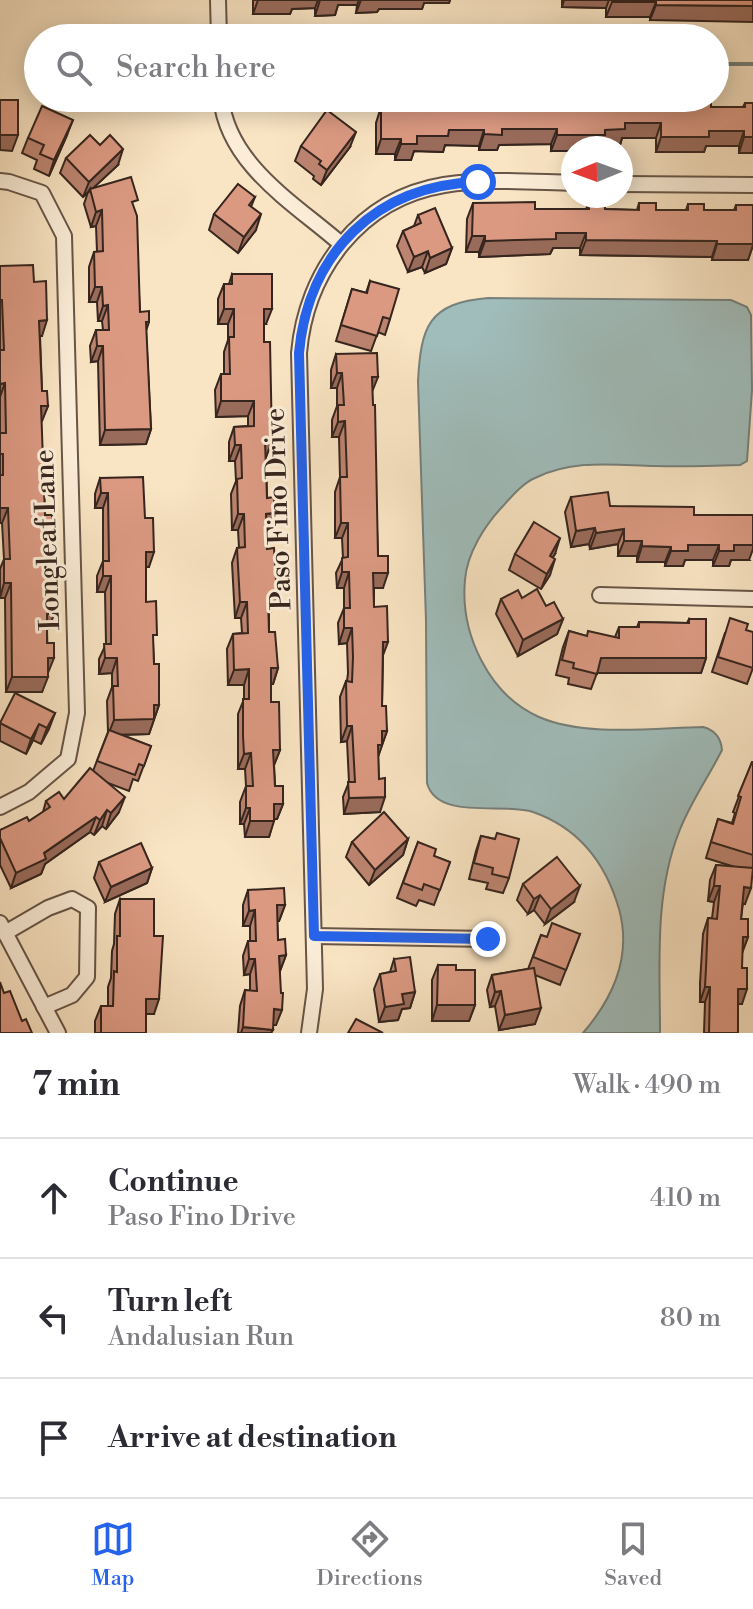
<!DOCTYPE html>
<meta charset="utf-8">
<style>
:root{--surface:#fff;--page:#f7f7f7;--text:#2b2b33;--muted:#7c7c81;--line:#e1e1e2;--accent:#2563eb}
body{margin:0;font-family:"Libre Bodoni",serif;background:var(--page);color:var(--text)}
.compass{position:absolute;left:561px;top:136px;width:72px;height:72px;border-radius:50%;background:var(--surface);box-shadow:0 4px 20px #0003;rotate:269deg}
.stop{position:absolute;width:24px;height:24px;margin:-18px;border:6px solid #2563eb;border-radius:50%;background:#fff}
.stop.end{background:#2563eb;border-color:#fff;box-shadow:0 2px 8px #0008}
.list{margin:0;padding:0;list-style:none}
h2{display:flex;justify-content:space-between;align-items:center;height:104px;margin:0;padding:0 32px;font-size:34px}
h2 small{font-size:26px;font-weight:400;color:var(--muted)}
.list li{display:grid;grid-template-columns:52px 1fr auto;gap:24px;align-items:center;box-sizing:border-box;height:120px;padding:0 32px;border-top:2px solid var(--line)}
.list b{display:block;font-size:30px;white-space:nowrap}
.list p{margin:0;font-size:26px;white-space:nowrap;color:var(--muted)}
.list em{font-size:26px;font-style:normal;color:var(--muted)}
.icon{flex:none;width:44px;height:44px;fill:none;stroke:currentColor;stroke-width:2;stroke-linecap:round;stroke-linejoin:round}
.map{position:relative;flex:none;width:753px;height:1033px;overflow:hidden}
.search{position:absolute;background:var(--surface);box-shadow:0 4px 20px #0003;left:24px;right:24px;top:24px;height:88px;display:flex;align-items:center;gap:20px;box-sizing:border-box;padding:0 28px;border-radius:44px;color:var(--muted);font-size:30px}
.sheet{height:464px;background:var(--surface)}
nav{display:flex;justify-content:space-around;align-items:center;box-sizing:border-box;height:112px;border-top:2px solid var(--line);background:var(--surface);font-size:22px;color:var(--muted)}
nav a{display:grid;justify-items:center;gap:4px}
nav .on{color:var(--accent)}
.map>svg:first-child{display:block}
.water{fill:#a0bdbb;stroke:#76807c;stroke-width:2}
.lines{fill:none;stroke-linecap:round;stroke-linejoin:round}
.stream{stroke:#76807c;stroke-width:4}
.street-casing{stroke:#675547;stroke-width:18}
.street{stroke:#fbedd8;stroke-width:14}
.wall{fill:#bc8470;stroke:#36251e;stroke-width:2}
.shaded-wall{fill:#996b5b;stroke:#36251e;stroke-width:2}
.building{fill:#db9982;stroke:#36251e;stroke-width:2}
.route{stroke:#2563eb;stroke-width:10}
.labels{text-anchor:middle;stroke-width:6;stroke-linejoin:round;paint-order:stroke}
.street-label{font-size:28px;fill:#36251e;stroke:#fbedd8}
</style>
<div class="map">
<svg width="753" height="1033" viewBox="0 0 753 1033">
<rect width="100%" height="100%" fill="#f9e4c3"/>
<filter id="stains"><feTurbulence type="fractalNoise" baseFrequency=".0025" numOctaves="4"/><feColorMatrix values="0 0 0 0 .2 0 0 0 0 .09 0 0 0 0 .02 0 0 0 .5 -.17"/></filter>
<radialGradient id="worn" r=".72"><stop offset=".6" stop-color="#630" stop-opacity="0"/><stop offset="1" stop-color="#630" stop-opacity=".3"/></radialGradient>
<path class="water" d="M 488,298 L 731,300 L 747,307 L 751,315 L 752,390 L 747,461 L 740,465 C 712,466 683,467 655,466 C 613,465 574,459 535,478 C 523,483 512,496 503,506 C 485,525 467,553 465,580 C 460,634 489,695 539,717 C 585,737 653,728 703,727 C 715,730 721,738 722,750 C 708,778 690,803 679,832 C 654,895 660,967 660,1033 L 583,1033 C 614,997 632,956 619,909 C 606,864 579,828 533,812 C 504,802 437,821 427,783 L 426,620 L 418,381 C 421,327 428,303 488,298 Z"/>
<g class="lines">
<polyline class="stream" points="715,64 753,64"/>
<g class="street-casing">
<g id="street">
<polyline points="218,0 219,38"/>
<path d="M 221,98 C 228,165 294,203 341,244"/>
<polyline points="0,181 9,182 42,193 64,236 77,713 68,759 29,792 0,807"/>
<polyline points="621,184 753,185"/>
<polyline points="600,595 753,599"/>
<polyline points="0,923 58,1033"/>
<polyline points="5,933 48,908 72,899 88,908 87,977 72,995 44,1007"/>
<polyline points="314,936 488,939"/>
<path d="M 309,1033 L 315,989 L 299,353 C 306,272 359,199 444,185 C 486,178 531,182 573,183"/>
</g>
</g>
<use href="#street" class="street"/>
</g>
<g class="wall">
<polygon points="253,0 450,0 449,3 424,3 422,9 379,9 377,12 356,13 357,5 338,5 335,15 315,16 315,8 292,9 290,14 253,14"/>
<polygon points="562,0 753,0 650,20 650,17 606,17 606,8 562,7"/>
<polygon points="483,98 508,98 508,101 522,104 552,104 555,98 711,107 743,107 745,103 753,103 753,153 739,153 739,146 706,146 704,152 656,152 656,138 622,138 620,145 601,145 551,151 551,144 499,145 497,150 479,150 479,146 445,145 443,152 414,151 411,160 395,160 395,154 376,154 376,123 381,107 430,107 433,100 451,107 480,108"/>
<polygon points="67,135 49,176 34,169 37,160 22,153 28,138"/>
<polygon points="301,146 350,147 321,185 313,179 314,176 295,161"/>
<polygon points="66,158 118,165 93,188 134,209 140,312 149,322 146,331 151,429 146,444 100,445 98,361 91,362 90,346 96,330 103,330 102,321 98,321 97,302 89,302 89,267 94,252 97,252 96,226 91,227 84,204 88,192 83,197 60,173"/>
<polygon points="255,197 251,207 256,230 238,253 209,230 214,214"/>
<polygon points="473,203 535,209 586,209 589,203 605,209 637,210 639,203 656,210 686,210 688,204 704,210 734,210 736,205 753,205 753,245 748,260 712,260 712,257 580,255 580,248 553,248 550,254 479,257 479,252 466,252 467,219"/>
<polygon points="418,215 452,248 446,264 425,273 422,267 408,272 397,246 403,231 414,226"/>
<polygon points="0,266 34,282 42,336 40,336 42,391 48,406 41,421 45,515 53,530 47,545 45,545 49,629 47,629 48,673 42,692 6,692 5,598 0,598 0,569 4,559 2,523 0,523"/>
<polygon points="232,274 266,324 264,324 264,342 272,441 266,457 267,498 274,513 269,529 267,529 267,549 276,597 271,612 269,612 269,632 278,668 273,684 271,684 271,702 280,750 274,765 275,786 283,804 277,819 274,819 269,837 245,837 244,824 240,824 240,802 246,786 245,769 238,769 238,714 244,699 244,685 228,685 227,649 233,634 242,633 241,618 235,618 232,563 237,548 239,548 238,530 232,530 231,494 236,481 235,461 229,461 229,442 234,427 248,426 248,416 216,417 215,390 221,374 224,374 224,352 228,340 228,324 218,324 218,299 224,284 229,284"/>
<polygon points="370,281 390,319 385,335 378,332 371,351 336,341 352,289 366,293"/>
<polygon points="336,354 372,392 378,556 383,588 374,588 374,607 383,657 382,706 387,731 378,756 380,812 344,814 343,797 349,782 347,741 341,742 340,697 346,681 347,681 348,673 347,643 339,644 338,623 344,608 344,588 337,588 336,573 343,558 342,538 335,538 335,492 340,477 339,437 332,437 332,420 337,406 337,388 331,388 331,370"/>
<polygon points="100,478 145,518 149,567 146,567 146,602 153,644 154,664 159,705 149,734 122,735 151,746 138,781 133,779 129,791 108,783 119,812 106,829 102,826 94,835 90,832 45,864 41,874 11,888 0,865 0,830 29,821 43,812 46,801 64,799 93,771 108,732 107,701 112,687 112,673 99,674 99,659 106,644 105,592 97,592 97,576 103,561 103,508 95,508 95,494"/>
<polygon points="571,497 610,506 694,515 749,560 731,560 729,566 713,566 713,560 685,560 683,566 665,566 665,562 637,562 637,556 618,556 618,544 590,549 589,544 571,547 565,512"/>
<polygon points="515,554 555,554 552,558 550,575 541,589 509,570"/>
<polygon points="522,598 546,606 563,619 557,634 518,656 496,614 501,599"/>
<polygon points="689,619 706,658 701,673 597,673 591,689 568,684 569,678 556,675 563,647 569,631 586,636 615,637 619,627 637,627 639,622 687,623"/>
<polygon points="746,630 753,668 747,684 712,672 725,633"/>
<polygon points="55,713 41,744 33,740 26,754 0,741 0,724"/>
<polygon points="752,762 753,865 745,904 743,903 741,919 748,937 742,953 742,1004 738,1004 738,1033 704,1033 705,1002 700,1002 700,983 703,934 708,918 712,918 714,902 708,901 710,880 716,865 735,867 706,858 718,819 732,823 735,813 733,812"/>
<polygon points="481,836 495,839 509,878 503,893 486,889 488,883 469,879 476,851"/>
<polygon points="408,839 403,855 369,885 346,857 352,842"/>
<polygon points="418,842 434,856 450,862 434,905 419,900 416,906 397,898"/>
<polygon points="99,862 152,868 147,883 105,902 94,878"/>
<polygon points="523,884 574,902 545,924 534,910 528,914 517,900"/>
<polygon points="248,890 285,905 279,921 277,921 278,940 286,955 280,971 276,1025 273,1025 271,1033 238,1033 240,1006 245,990 250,991 250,974 244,975 243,956 248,941 250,941 250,926 243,926 243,905"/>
<polygon points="120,899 154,1014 146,1014 146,1033 95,1033 95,1021 101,1006 108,1006 108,987 111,978 112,951 114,944 115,914"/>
<polygon points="580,934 560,985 535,975 535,1024 499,1030 495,1006 490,1007 487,990 492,975 528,969 541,935 547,937"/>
<polygon points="394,959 415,992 410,1008 402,1009 398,1020 379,1022 374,989 380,974 390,972"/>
<polygon points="438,965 475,1005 469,1021 432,1021 432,980"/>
</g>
<g class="shaded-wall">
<polygon points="258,0 318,0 315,8 292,9 290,14 253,14"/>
<polygon points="320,0 359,0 357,5 338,5 335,15 315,16"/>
<polygon points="361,0 450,0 449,3 424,3 422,9 379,9 377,12 356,13"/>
<polygon points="564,0 609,0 606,8 562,7"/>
<polygon points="612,2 656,2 650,17 606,17"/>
<polygon points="656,5 753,6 753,22 650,20"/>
<polygon points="73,120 67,135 49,176 54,160"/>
<polygon points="625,123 661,123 656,138 622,138 620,145 601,145 600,148 573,148 573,151 551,151 557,135 605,130"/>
<polygon points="502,129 557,129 551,144 499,145 497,150 479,150 484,134"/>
<polygon points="449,130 484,130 479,146 445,145 443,152 414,151 411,160 395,160 401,144 417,136"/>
<polygon points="709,131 744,131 739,146 706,146 704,152 656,152 661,137"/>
<polygon points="356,132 350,147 321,185 327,170"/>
<polygon points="0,135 18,135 12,151 0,150"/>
<polygon points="744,137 753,137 753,153 739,153"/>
<polygon points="381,139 401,139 395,154 376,154"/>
<polygon points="123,149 118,165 90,191 90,189 88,192 83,197 89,182"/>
<polygon points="102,210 96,226 91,227 96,212"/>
<polygon points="261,214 256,230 238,253 244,237"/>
<polygon points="556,233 586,233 580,248 553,248 550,254 479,257 485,241"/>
<polygon points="472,236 485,236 479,252 466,252"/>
<polygon points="586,240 717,241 712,257 580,255"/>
<polygon points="717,244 753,244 753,245 748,260 712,260"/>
<polygon points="452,248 446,264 425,273 430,258"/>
<polygon points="428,251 422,267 408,272 414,257"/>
<polygon points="95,287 102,287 97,302 89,302"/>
<polygon points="108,305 102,321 98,321 103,306"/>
<polygon points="224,309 234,309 228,324 218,324"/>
<polygon points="264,309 272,309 266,324 258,324"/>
<polygon points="47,320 42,336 33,336 39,321"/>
<polygon points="97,346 103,346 98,361 91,362"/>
<polygon points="337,373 342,373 337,388 331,388"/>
<polygon points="372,377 378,377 372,392"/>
<polygon points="5,383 0,397 0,384"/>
<polygon points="221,401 254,401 248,416 216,417"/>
<polygon points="41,406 48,406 42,421 35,422"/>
<polygon points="345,421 339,437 332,437 338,422"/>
<polygon points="151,429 146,444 100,445 105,430"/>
<polygon points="265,441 272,441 266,457 260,457"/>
<polygon points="235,445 241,445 235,461 229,461"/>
<polygon points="101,493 108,493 103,508 95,508"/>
<polygon points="0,508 8,508 2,523 0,523"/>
<polygon points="274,513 269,529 260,529 266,514"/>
<polygon points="238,514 244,514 238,530 232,530"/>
<polygon points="341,523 348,523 342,538 335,538"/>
<polygon points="595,528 589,544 571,547 576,531"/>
<polygon points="624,529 618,544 590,549 596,533"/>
<polygon points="44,530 53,530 47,545 38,545"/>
<polygon points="560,538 555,554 544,571 550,556"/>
<polygon points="624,541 642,541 637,556 618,556"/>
<polygon points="688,545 719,545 713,560 685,560 683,566 665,566 671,551"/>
<polygon points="734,545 753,545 753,549 749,560 731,560 729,566 713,566 719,551"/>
<polygon points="642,546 671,547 665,562 637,562"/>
<polygon points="146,552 154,552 149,567 140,567"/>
<polygon points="555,559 550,575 541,589 547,574"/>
<polygon points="342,572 349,572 344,588 337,588"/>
<polygon points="373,573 388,573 383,588 368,588"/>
<polygon points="103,576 111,576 105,592 97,592"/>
<polygon points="4,583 11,583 5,598 0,598"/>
<polygon points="268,597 276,597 271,612 262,612"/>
<polygon points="240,602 247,602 241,618 235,618"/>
<polygon points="47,614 54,614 49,629 41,629"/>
<polygon points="563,619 557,634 518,656 523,640"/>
<polygon points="344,628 352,628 347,643 339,644"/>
<polygon points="383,642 388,642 382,658"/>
<polygon points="48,658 54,658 48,673"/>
<polygon points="105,658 117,658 112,673 99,674"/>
<polygon points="601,658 706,658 701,673 595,673"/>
<polygon points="271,668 278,668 273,684 266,684"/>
<polygon points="249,669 244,685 228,685 234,670"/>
<polygon points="12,677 48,677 42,692 6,692"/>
<polygon points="154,705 159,705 149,734 108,735 114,720"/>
<polygon points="55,713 49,729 41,744 47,728"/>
<polygon points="39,724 33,740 26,754 31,739"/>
<polygon points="347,726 352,726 347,741 341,742"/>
<polygon points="382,731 387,731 377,760 372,760"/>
<polygon points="273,750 280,750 274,765 267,766"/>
<polygon points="251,753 245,769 238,769 244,754"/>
<polygon points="125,797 119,812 106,829 111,813"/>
<polygon points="385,797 380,812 344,814 349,798"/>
<polygon points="274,804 283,804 277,819 268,819"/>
<polygon points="246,808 250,808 244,824 240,824"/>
<polygon points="107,810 102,826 94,835 100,820"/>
<polygon points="96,817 90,832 45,864 41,874 11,888 16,873"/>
<polygon points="250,821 274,821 269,837 245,837"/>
<polygon points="408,839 403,855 369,885 375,870"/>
<polygon points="152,868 147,883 105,902 111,887"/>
<polygon points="580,886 574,902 545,924 551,909"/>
<polygon points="714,886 720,886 714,902 708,901"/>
<polygon points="744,887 751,888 745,904 739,903"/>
<polygon points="540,895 534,910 528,914 534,899"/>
<polygon points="277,905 285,905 279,921 271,921"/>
<polygon points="255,910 250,926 243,926 249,911"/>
<polygon points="743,937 748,937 742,953"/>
<polygon points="286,955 280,971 279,956"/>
<polygon points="249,959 255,959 250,974 244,975"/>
<polygon points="705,987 710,987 705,1002 700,1002"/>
<polygon points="738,989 747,989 742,1004 733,1004"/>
<polygon points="501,991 495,1006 490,1007 495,992"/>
<polygon points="415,992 410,1008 402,1009 398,1020 379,1022 385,1007 402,994"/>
<polygon points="146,999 159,999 154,1014 141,1014"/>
<polygon points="437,1005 475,1005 469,1021 432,1021"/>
<polygon points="541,1008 535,1024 499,1030 505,1015"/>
<polygon points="274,1009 282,1010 276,1025 269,1025"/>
<polygon points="243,1027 273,1030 271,1033 241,1033"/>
</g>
<g class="building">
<polygon points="612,0 753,0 753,6 656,5 656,2 612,2"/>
<polygon points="485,98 508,98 508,101 522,101 522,104 555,104 555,98 625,99 625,102 711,100 711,107 745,107 745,103 753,103 753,137 744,137 744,131 709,131 709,137 661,137 661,123 625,123 625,129 605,130 605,135 557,135 557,129 502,129 502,135 484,134 484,130 449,130 448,136 417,136 417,144 401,144 401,139 381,139 381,107 433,107 433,100 451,100 451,107 485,108"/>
<rect x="0" y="100" width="18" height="35"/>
<polygon points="42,106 73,120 54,160 40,154 44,145 28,138"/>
<polygon points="327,110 356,132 327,170 319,164 321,161 301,146"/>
<polygon points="90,135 100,145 110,135 123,149 89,182 66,158"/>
<polygon points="131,177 138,200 132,202 137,216 140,312 149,311 149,322 146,322 151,429 105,430 103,346 97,346 96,330 109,330 108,305 103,306 102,287 95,287 94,252 103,251 102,210 96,212 90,189"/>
<polygon points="238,184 255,197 249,205 261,214 244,237 214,214"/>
<polygon points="535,202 535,209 589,209 589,203 605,203 605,209 639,210 639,203 656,203 656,210 688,210 688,204 704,204 704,210 736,210 736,205 753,205 753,244 717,244 717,241 586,240 586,233 556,233 556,239 485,241 485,236 472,236 473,203"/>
<polygon points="435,208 452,248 430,258 428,251 414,257 403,231 421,223 418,215"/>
<polygon points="33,265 34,282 46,281 47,320 39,321 42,391 47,391 48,406 41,406 45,515 52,515 53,530 44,530 49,600 54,600 54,614 47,614 47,643 54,643 54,658 48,658 48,677 12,677 11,583 4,583 4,559 10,559 8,508 0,508 0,475 3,475 3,454 0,454 0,433 6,433 5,383 0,384 0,350 4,350 2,300 0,300 0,266"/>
<polygon points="232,274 272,274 272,309 264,309 264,342 270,342 272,441 265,441 267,498 274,497 274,513 266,514 267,549 274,548 276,580 276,597 268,597 269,632 275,632 278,668 271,668 271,702 279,702 280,750 273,750 275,786 283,786 283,804 274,804 274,821 250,821 250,808 246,808 246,786 253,786 251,753 244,754 243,736 243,699 249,699 249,669 234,670 233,634 248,633 247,602 240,602 237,548 245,547 244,514 238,514 237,479 242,478 241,445 235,445 234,427 254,426 254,401 221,401 221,374 230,374 229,337 234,337 234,309 224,309 224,284 232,284"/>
<polygon points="370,281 399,289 390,319 383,317 377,336 341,325 352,289 367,293"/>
<polygon points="377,353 378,377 372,377 373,405 375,405 378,556 388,556 388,573 373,573 374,607 387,606 388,642 383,642 382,706 386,706 387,731 382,731 382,745 378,745 379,779 385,778 385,797 349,798 348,782 355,782 352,726 347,726 346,681 352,682 353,657 352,628 344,628 344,608 350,608 349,572 342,572 342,558 348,557 348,523 341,523 340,477 347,477 345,421 338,422 338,405 344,405 342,373 337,373 336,354"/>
<polygon points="143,477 145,518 153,518 154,552 146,552 146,602 156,601 157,635 153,635 154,664 159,664 159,705 154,705 154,719 114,720 113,686 118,686 117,658 105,658 104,644 111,644 111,576 103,576 103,561 109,561 108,493 101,493 100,478"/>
<polygon points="608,492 610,506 694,507 694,515 753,515 753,545 734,545 734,551 719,551 719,545 688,545 688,551 671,551 671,547 642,546 642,541 624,541 624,529 596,533 595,528 576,531 571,497"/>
<polygon points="534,522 560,538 550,556 555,559 547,574 515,554"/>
<polygon points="537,589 546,606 554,602 563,619 523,640 501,599 518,590 522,598"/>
<polygon points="730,618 748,624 746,630 753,632 753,668 718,657"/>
<polygon points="689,619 706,619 706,658 601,658 597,674 573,668 574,663 562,660 569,631 587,636 588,631 619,638 619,627 639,627 639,622 689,623"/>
<polygon points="15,693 55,713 47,728 39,724 31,739 0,723"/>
<polygon points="109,730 151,746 144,766 139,764 135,775 97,761"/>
<polygon points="752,762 753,762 753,855 711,842 718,819 733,824 741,797 738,796"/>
<polygon points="90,768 125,797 111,813 107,810 100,820 96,817 44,853 46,859 16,873 0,838 0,830 27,817 29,821 50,807 46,801 59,792 64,799"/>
<polygon points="384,812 408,839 375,870 352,842"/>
<polygon points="497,833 519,839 509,878 492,874 493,868 474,863 481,836 495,839"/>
<polygon points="418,842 436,849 434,856 450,862 440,890 424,884 422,890 403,883"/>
<polygon points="141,843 152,868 111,887 99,862"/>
<polygon points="557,857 580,886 551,909 540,895 534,899 523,884"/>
<polygon points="716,865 753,868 751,888 744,887 741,919 748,919 748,937 743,937 742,968 747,968 747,989 738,989 738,1033 709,1033 710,987 705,987 706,968 708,918 717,919 720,886 714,886"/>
<polygon points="284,888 285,905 277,905 278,940 285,939 286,955 279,956 281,993 283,993 282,1010 274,1009 273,1030 243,1027 245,990 257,991 255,959 249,959 248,941 256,941 255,910 249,911 248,890"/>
<polygon points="120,899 154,899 154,936 163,936 159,999 146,999 146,1033 101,1033 101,1006 113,1006 114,971 117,972 117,936 120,936"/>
<polygon points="552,923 580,934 566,970 533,957 541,935 547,937"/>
<polygon points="410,957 415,992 402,994 404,1004 385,1007 380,974 396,971 394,959"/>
<polygon points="438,965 456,965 456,970 475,970 475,1005 437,1005"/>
<polygon points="534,968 541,1008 505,1015 501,991 495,992 492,975"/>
<polygon points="0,982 4,993 10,991 22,1021 26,1019 32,1033 0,1033"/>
<polygon points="356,1019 383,1033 348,1033"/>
</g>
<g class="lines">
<path class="route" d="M 478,182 C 376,185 308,253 299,353 L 314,936 L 488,939"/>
</g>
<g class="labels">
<g class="street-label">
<text transform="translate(277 509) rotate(-92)" y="10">Paso Fino Drive</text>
<text transform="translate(46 540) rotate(-92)" y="10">Longleaf Lane</text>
</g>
</g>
<rect width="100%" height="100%" filter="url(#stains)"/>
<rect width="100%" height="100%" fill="url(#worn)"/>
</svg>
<svg class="compass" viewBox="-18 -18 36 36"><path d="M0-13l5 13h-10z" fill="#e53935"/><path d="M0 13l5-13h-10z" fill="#7c7c81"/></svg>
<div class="stop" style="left:478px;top:182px"></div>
<div class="stop end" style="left:488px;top:939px"></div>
<div class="search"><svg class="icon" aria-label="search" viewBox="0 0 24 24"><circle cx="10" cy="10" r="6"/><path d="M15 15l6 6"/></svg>Search here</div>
</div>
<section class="sheet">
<h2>7 min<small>Walk · 490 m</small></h2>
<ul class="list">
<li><svg class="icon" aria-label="ahead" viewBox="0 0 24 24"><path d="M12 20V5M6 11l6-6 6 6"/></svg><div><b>Continue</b><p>Paso Fino Drive</p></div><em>410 m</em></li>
<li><svg class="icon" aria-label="left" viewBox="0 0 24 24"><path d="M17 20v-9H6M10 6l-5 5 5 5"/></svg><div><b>Turn left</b><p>Andalusian Run</p></div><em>80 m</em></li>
<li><svg class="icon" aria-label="arrive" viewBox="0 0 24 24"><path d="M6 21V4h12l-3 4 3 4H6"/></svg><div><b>Arrive at destination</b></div></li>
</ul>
</section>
<nav>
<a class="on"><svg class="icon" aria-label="map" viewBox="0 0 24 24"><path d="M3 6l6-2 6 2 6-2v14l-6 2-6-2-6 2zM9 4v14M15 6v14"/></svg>Map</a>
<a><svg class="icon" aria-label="directions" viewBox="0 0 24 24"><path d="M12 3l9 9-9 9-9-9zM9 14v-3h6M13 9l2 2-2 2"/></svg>Directions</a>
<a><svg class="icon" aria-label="saved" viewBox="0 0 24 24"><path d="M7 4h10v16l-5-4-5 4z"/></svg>Saved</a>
</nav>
